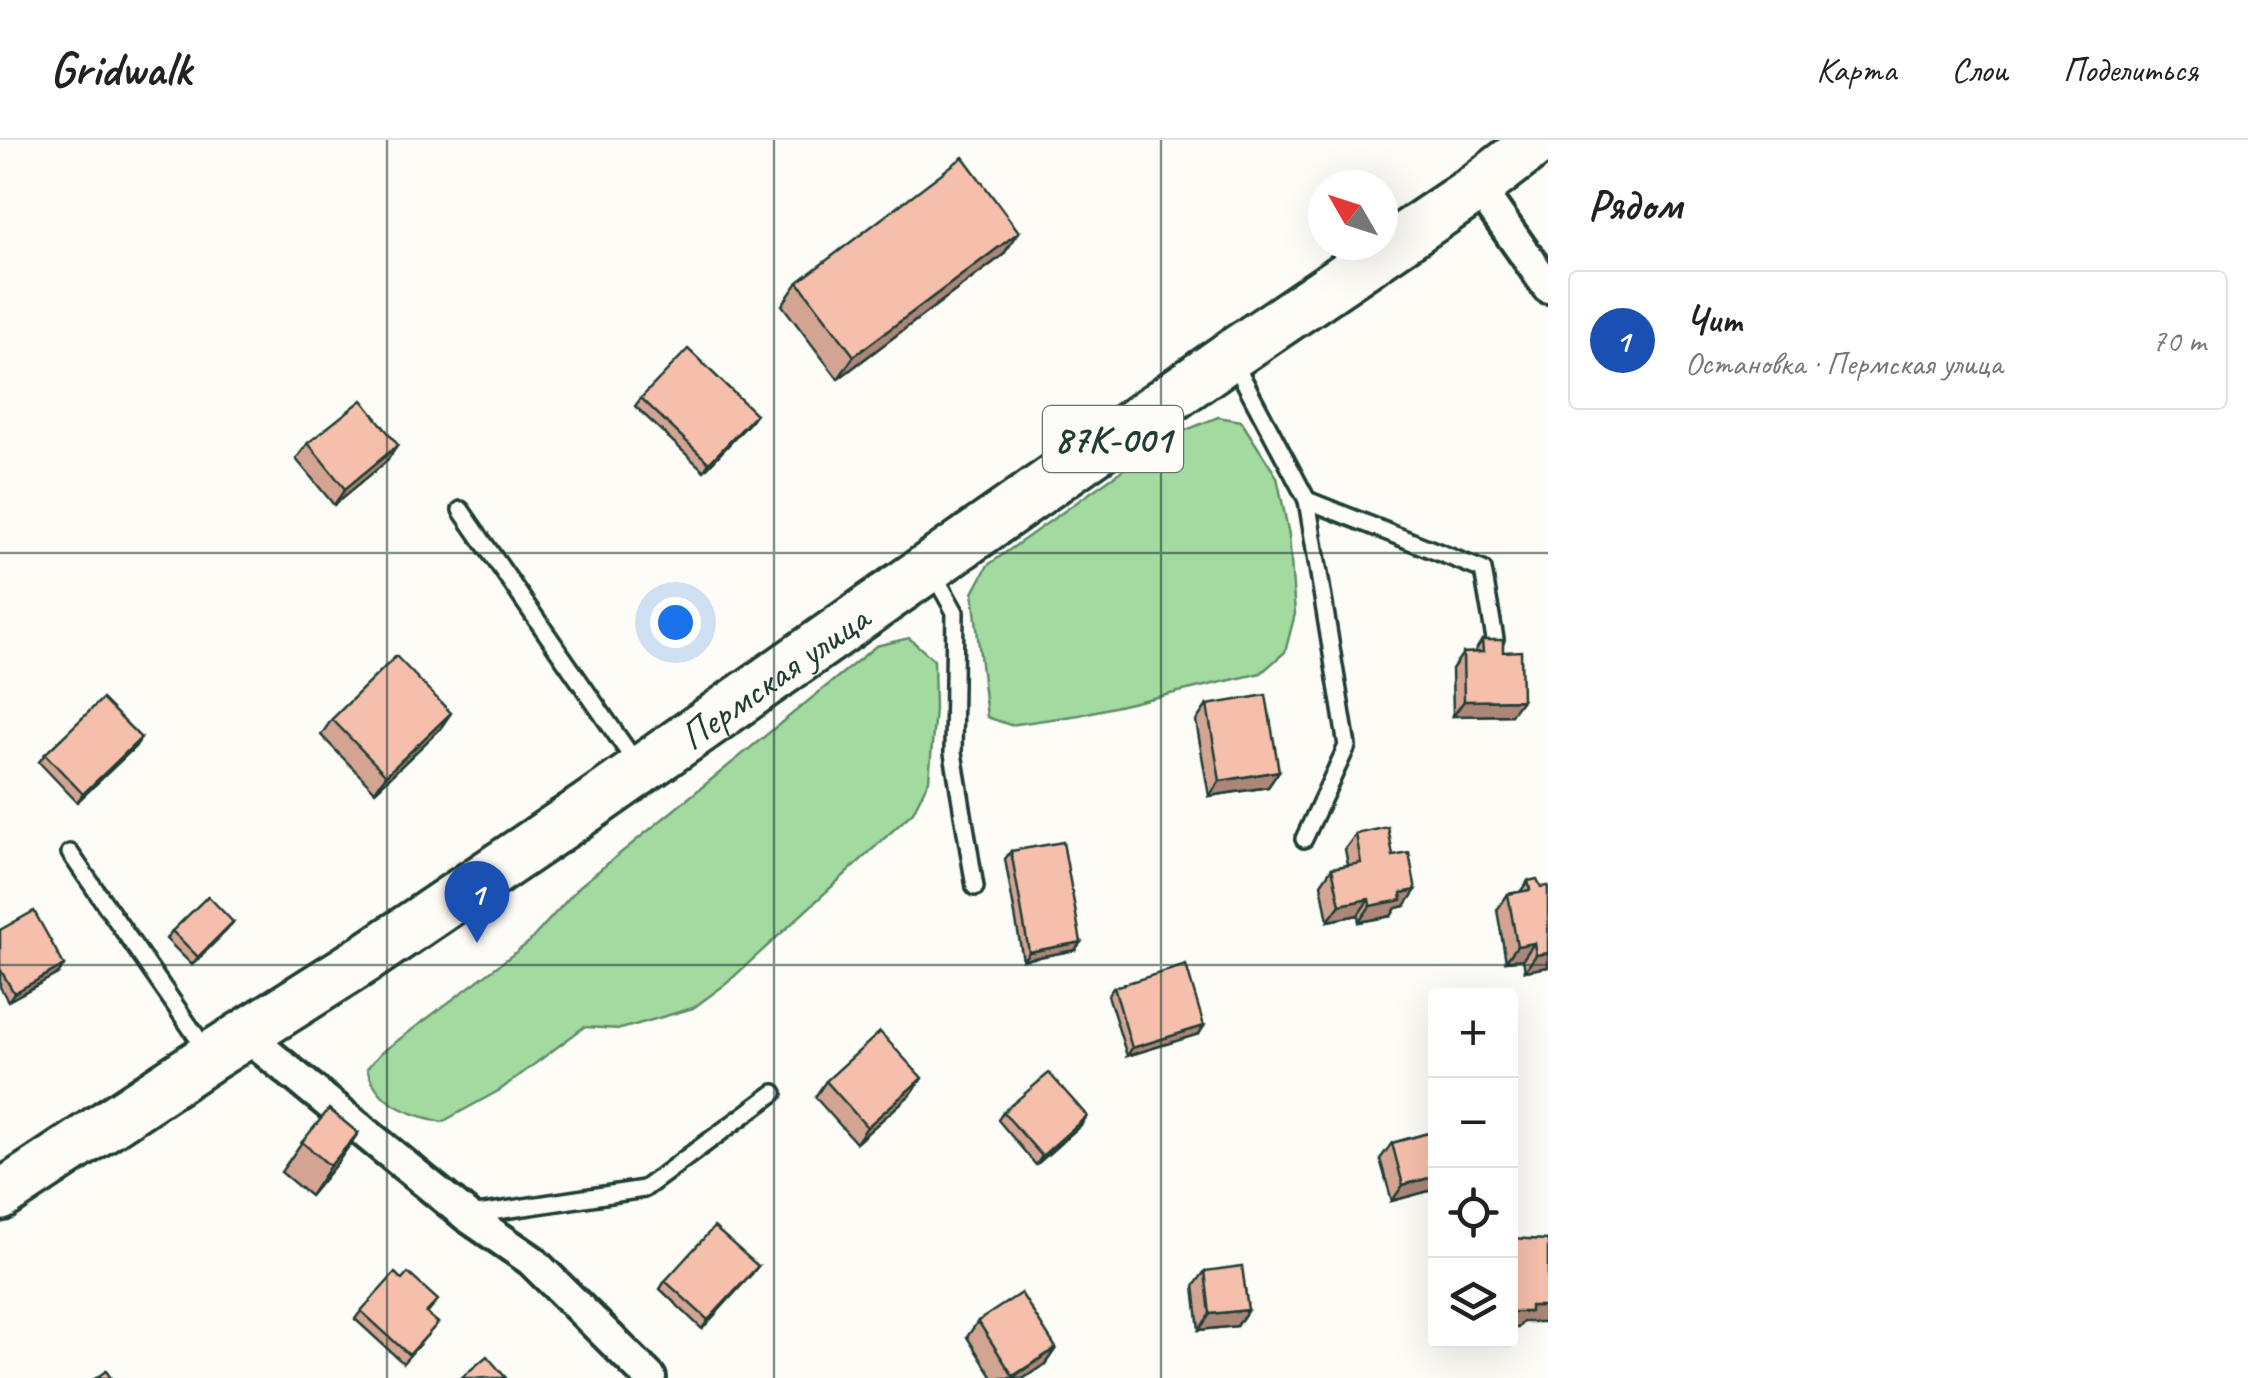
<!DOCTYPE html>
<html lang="ru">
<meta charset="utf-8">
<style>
:root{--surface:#fff;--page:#f6f6f6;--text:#222;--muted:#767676;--line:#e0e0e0;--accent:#0b8043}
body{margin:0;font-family:Caveat,sans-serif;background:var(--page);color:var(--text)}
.controls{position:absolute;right:30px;bottom:30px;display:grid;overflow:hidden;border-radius:10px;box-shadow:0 10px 40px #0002}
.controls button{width:90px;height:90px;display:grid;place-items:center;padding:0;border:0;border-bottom:2px solid var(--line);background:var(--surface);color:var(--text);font:50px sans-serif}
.compass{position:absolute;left:1308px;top:30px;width:90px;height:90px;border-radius:50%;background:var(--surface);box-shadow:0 10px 40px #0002;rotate:309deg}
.you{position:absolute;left:675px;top:482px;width:35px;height:35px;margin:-25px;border:8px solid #fff;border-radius:50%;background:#1a73e8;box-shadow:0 0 0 15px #1a73e833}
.badge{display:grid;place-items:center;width:65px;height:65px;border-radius:50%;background:var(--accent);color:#fff;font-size:32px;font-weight:700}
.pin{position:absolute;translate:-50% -82px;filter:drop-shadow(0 2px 5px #0008)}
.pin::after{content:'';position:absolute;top:52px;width:35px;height:30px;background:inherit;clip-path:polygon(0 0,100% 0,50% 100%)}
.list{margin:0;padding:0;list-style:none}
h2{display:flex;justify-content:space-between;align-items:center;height:130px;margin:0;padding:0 40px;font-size:42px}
h2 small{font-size:32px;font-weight:400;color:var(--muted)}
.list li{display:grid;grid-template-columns:65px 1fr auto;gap:30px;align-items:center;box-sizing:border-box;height:140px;margin:0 20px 20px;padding:0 20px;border:2px solid var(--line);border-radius:10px}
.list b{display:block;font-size:38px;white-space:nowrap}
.list p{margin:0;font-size:32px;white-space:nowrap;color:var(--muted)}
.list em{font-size:32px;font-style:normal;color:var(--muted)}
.icon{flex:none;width:55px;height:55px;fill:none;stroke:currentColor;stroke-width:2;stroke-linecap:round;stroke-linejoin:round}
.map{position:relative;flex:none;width:1548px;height:1238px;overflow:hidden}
header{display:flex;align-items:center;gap:60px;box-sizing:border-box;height:140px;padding:0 50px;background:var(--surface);border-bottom:2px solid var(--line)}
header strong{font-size:48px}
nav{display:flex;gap:55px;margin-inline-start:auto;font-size:35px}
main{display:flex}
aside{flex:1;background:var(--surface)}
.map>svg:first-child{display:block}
.green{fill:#a2da9f;stroke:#608c6a;stroke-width:2.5}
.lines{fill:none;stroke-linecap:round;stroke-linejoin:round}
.lane-casing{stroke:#1f3d34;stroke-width:22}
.street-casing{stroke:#1f3d34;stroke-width:38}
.primary-casing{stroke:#1f3d34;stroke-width:55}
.lane{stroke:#fdfcf7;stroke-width:15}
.street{stroke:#fdfcf7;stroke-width:30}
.primary{stroke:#fdfcf7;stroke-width:48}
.wall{fill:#d4a493;stroke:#1f3d34;stroke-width:2.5}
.shaded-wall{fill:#ac8678;stroke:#1f3d34;stroke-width:2.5}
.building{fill:#f6bfab;stroke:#1f3d34;stroke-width:2.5}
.grid{fill:none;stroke:#1f3d34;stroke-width:2.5;stroke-opacity:0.55}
.labels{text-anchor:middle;stroke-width:8;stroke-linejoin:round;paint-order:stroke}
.shield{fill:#fdfcf7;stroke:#62766e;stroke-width:2.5}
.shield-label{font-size:38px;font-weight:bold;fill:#1f3d34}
.street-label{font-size:40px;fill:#1f3d34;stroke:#fdfcf7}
</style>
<header>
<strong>Gridwalk</strong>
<nav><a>Карта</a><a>Слои</a><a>Поделиться</a></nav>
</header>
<main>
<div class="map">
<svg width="1548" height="1238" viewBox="0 0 1548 1238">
<rect width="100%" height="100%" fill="#fdfcf7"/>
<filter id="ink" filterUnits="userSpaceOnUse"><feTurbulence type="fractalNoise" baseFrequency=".01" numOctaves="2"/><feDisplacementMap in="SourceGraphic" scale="20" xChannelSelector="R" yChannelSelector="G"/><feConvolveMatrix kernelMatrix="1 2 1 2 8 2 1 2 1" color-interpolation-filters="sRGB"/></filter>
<g filter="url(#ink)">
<g class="green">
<polygon points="1218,277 1241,281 1277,337 1289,395 1295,474 1285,512 1261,533 1079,575 1010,585 987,577 973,453 988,425 1169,297"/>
<path d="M 909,498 L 934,520 L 935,569 L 929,640 L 913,672 L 727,843 L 693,868 L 621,889 L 584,887 L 500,950 L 442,982 C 408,973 378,966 367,928 L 381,913 L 528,803 L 580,746 L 876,506 Z"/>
</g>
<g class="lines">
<g class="lane-casing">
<g id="lane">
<polyline points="1234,222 1307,360"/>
<polyline points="461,370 638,626"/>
<polyline points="931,429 955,472 953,613 975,747"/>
<polyline points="1304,699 1347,606 1307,360 1483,430 1495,499"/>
<polyline points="70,713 208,913"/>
<polyline points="471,1075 644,1049 774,953"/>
</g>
</g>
<g class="street-casing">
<g id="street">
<polyline points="1478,47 1548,147"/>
<polyline points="244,894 467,1076 531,1120 650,1238"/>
</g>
</g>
<g class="primary-casing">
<g id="primary">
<path id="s1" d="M 0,1056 L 211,916 L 366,818 L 591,665 L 1231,215 L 1478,47 L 1539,0"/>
</g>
</g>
<use href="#lane" class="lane"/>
<use href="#street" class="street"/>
<use href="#primary" class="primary"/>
</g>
<g class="wall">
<polygon points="1019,92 1003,115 838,239 782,165 798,142"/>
<polygon points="641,258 756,274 750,282 704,331 635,266"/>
<polygon points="308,303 387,321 334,365 296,319"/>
<polygon points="1482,500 1503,512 1511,575 1453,576 1452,529 1463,513 1474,513"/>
<polygon points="1207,565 1279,631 1268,647 1209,656 1196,581"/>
<polygon points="332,579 440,589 375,651 321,595"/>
<polygon points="141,598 135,607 77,662 39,622 45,614"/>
<polygon points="1356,694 1405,766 1396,768 1391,776 1359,782 1358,775 1328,781 1321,744 1332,728 1348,725 1345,709"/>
<polygon points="1011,711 1075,810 1023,820 1005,719"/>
<polygon points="1528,741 1548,827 1525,831 1523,819 1506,821 1497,770 1508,754 1520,752"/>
<polygon points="233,782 227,790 192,825 166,799 172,791"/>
<polygon points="0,790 64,825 59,833 8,861 0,847"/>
<polygon points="1114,847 1204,886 1199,894 1127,916 1108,855"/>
<polygon points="922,938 911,954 856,1003 815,957 826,941"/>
<polygon points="1003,972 1081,985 1036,1025 998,980"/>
<polygon points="1436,991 1436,1049 1392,1061 1380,1019 1392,1003"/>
<polygon points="358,993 337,1023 310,1056 281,1032 302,1002"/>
<polygon points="758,1126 702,1189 660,1149 665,1141"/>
<polygon points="1205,1131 1237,1186 1199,1190 1194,1146"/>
<polygon points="432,1168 427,1174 438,1183 403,1223 355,1179 361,1171"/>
<polygon points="978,1181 1056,1208 1045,1224 1024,1238 993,1238 967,1197"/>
</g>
<g class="shaded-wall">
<polygon points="1019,92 1003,115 838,239 854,216"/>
<polygon points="756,274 750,282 704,331 709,323"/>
<polygon points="398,305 387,321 334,365 345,349"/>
<polygon points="1522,560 1511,575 1453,576 1464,561"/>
<polygon points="451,573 440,589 375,651 386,635"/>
<polygon points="141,598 135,607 77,662 83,654"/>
<polygon points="1279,631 1268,647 1209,656 1220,641"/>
<polygon points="1416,750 1405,766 1396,768 1391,776 1359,782 1370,766 1401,753"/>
<polygon points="1369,759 1358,775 1328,781 1340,765"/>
<polygon points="233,782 227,790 192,825 198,817"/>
<polygon points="1081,802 1075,810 1023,820 1029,812"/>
<polygon points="1534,803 1523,819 1506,821 1517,806"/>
<polygon points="1548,813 1548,827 1525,831 1536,815"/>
<polygon points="64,825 59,833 8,861 14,853"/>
<polygon points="1204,886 1199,894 1127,916 1132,908"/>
<polygon points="922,938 911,954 856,1003 867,987"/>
<polygon points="1087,976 1081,985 1036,1025 1042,1016"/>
<polygon points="358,993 337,1023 310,1056 330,1026"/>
<polygon points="1436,1036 1436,1049 1392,1061 1403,1045"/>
<polygon points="758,1126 752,1134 702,1189 708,1180"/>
<polygon points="1530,1166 1548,1166 1548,1177 1544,1182 1523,1182 1518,1188 1510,1188 1510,1172"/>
<polygon points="1248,1170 1237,1186 1199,1190 1210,1174"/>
<polygon points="1056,1208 1045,1224 1024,1238 1012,1238"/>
</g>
<g class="building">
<polygon points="963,17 1019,92 854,216 798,142"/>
<polygon points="688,209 756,274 709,323 641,258"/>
<polygon points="362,260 398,305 345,349 308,303"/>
<polygon points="1482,500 1503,500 1503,512 1521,511 1522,560 1464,561 1463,513 1483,512"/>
<polygon points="396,516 451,573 386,635 332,579"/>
<polygon points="1266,555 1279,631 1220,641 1207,565"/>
<polygon points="102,559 141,598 83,654 45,614"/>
<polygon points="1388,687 1393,716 1409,713 1416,750 1401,753 1402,760 1370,766 1369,759 1340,765 1332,728 1361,723 1356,694"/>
<polygon points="1063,702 1081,802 1029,812 1011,711"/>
<polygon points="1537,739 1541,747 1548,746 1548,813 1536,815 1534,803 1517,806 1508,754 1530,750 1528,741"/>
<polygon points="208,756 233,782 198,817 172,791"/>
<polygon points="34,771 64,825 14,853 0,829 0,790"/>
<polygon points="1186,825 1204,886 1132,908 1114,847"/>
<polygon points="880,892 922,938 867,987 826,941"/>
<polygon points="1049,933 1087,976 1042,1016 1003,972"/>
<polygon points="329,969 358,993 330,1026 302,1002"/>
<polygon points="1436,991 1436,1036 1403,1045 1392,1003"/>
<polygon points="714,1087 758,1126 708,1180 665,1141"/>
<polygon points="1510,1098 1548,1100 1548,1166 1530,1166 1530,1172 1510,1172"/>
<polygon points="1242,1126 1248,1170 1210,1174 1205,1131"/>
<polygon points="395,1133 402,1140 408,1133 438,1160 426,1173 438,1183 409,1215 361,1171"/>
<polygon points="1021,1153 1056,1208 1013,1236 978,1181"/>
<polygon points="487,1216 506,1238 461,1238"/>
<polygon points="106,1231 111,1238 96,1238"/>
</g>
</g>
<path class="grid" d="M 387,0 L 387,1238M 774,0 L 774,1238M 1161,0 L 1161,1238M 0,413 L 1548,413M 0,825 L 1548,825"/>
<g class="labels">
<rect class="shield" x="1043" y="266" width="140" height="66" rx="8"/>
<g class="shield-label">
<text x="1113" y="312">87К-001</text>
</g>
<g class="street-label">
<text dy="14" stroke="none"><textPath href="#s1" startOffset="932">Пермская улица</textPath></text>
</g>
</g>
</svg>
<div class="controls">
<button>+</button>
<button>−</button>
<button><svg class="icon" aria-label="locate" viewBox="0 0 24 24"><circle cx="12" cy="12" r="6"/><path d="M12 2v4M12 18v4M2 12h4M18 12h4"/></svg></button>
<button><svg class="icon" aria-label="layers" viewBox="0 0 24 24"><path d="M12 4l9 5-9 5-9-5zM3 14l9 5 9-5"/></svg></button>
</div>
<svg class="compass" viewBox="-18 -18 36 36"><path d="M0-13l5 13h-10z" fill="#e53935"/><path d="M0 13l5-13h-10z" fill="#767676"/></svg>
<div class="you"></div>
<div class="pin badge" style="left:477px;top:803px;background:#1a4fb4">1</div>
</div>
<aside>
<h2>Рядом<small></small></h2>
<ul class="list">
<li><span class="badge" style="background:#1a4fb4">1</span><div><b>Чит</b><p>Остановка · Пермская улица</p></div><em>70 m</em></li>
</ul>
</aside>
</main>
